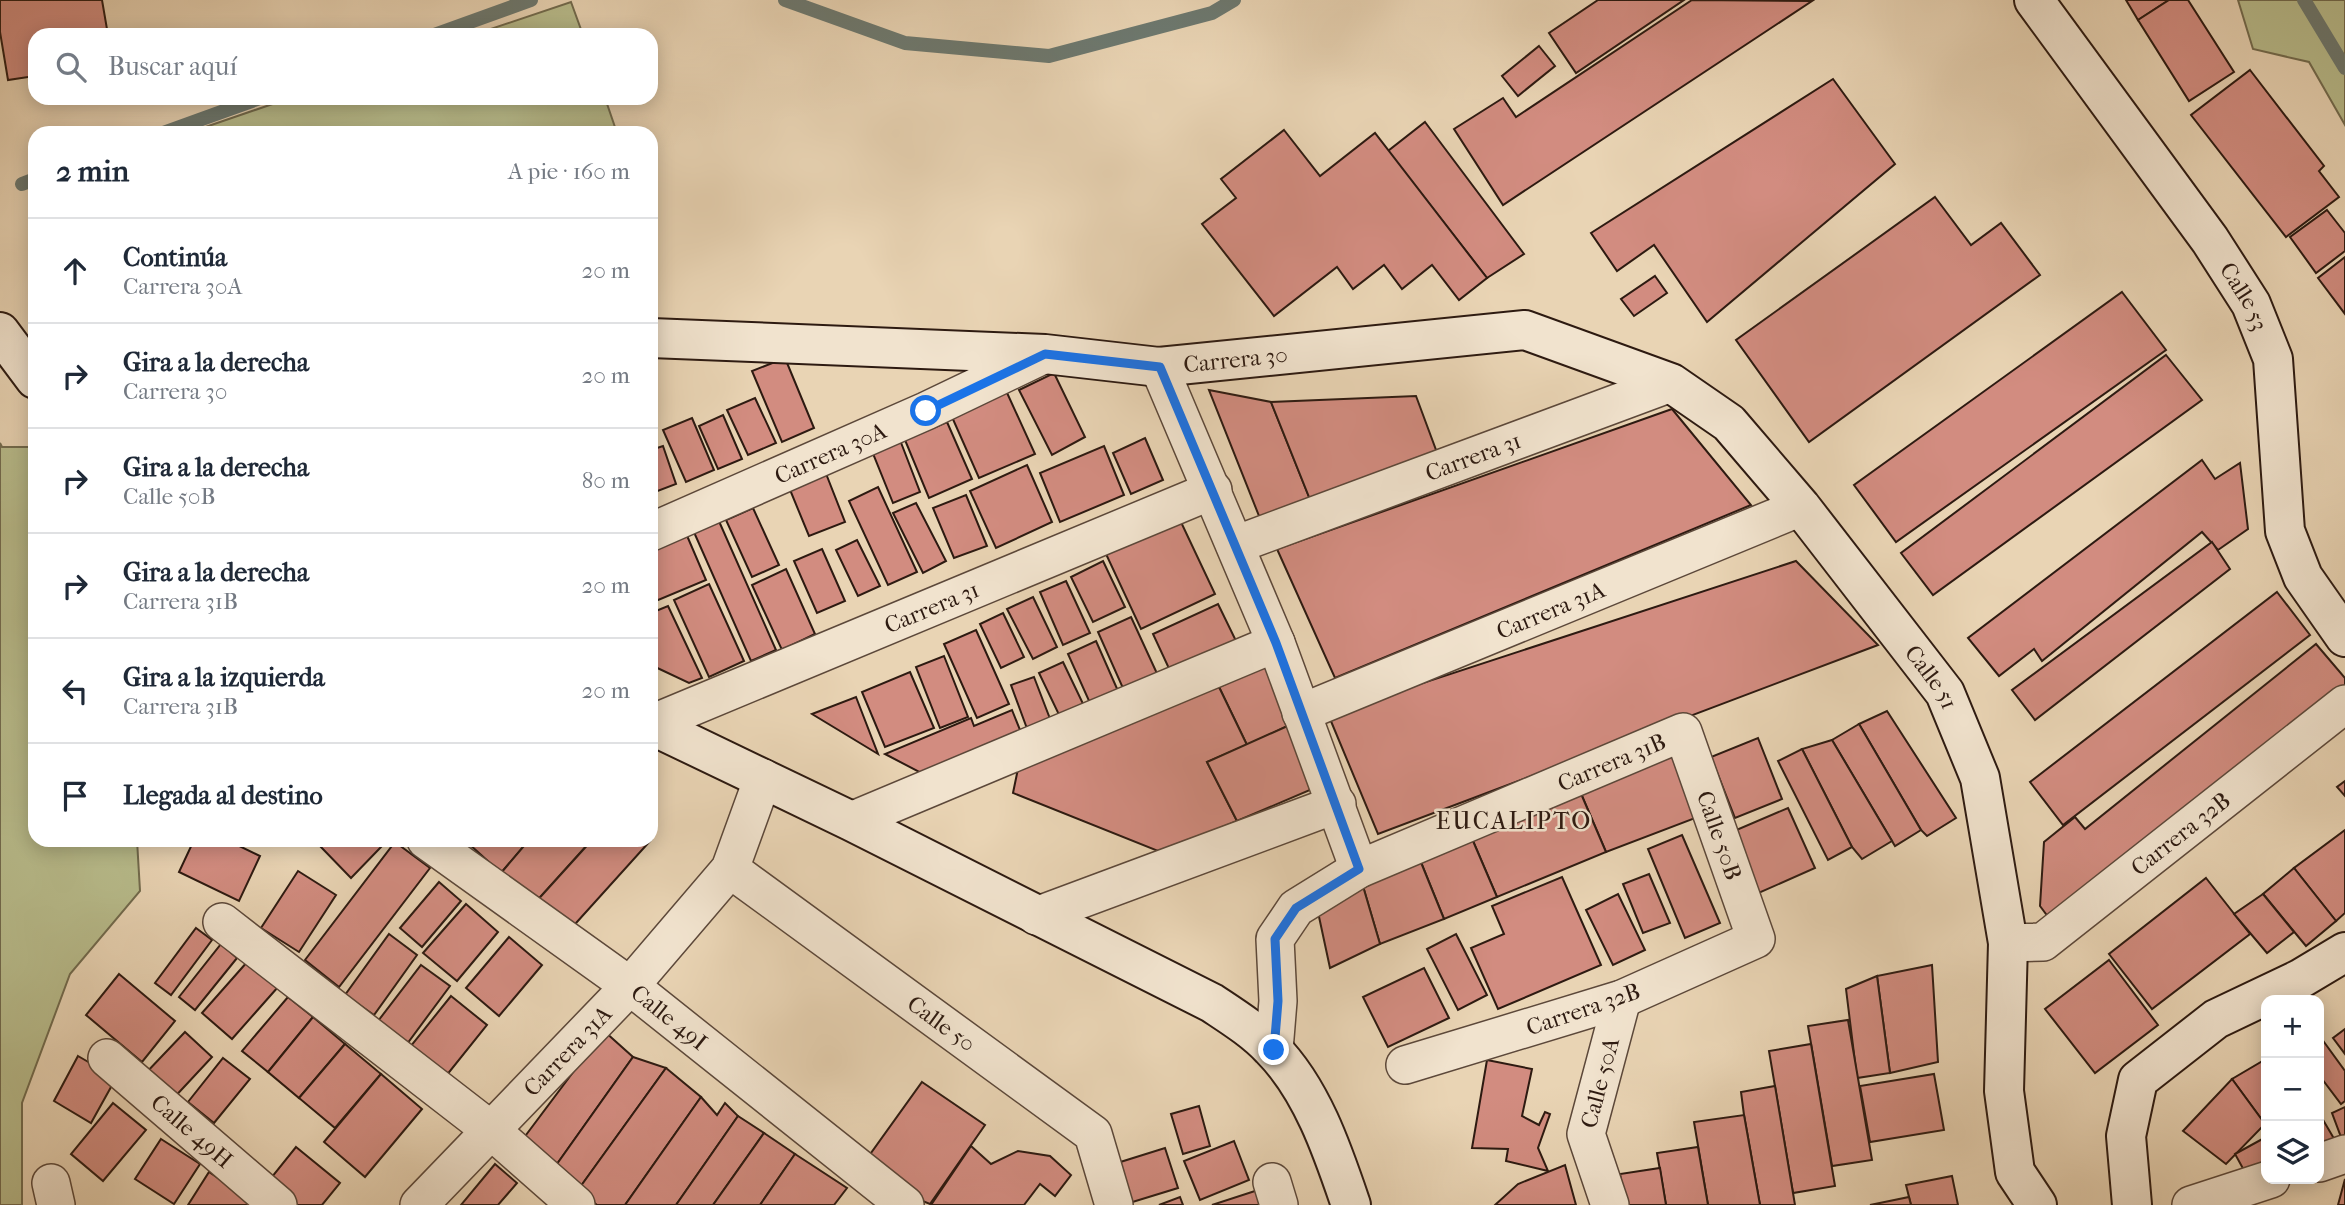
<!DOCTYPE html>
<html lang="es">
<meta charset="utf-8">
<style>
:root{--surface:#fff;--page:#f6f6f7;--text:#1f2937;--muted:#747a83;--line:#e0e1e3}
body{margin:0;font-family:"IM FELL French Canon",serif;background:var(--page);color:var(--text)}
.controls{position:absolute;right:21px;bottom:21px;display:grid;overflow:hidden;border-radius:14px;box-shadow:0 4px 18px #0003}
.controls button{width:63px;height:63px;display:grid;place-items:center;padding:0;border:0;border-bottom:2px solid var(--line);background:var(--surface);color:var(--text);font:35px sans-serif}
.stop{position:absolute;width:21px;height:21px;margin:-16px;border:5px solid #1a73e8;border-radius:50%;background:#fff}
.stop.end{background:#1a73e8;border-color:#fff;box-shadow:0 2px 7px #0008}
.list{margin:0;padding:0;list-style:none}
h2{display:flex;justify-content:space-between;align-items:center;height:91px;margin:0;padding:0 28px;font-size:30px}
h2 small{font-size:23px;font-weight:400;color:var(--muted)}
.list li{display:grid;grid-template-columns:46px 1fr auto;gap:21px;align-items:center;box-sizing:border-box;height:105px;padding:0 28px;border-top:2px solid var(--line)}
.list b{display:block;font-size:26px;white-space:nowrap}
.list p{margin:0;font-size:23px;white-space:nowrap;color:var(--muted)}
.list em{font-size:23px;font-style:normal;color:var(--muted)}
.icon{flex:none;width:38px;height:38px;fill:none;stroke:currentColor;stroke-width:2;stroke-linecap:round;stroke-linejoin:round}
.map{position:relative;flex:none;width:2345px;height:1205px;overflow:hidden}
.search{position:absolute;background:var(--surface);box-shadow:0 4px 18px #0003;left:28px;top:28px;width:630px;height:77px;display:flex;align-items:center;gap:18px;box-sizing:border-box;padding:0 24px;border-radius:21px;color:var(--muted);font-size:26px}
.panel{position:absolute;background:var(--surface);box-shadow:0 4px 18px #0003;left:28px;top:126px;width:630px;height:721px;border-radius:21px}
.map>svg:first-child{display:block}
.green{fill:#b8bc8c;stroke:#726b4e;stroke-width:2}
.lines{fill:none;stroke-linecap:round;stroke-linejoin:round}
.stream{stroke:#6d7970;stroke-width:14}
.building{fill:#d28c80;stroke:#2d1a11;stroke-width:2}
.street-casing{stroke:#5c483a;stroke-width:40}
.secondary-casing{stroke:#2d1a11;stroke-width:42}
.street{stroke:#f1e3ce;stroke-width:37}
.secondary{stroke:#f1e3ce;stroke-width:38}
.route{stroke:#1a73e8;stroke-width:9}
.labels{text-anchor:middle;stroke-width:5;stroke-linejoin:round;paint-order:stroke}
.street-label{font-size:23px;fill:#2d1a11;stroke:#f1e3ce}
.neighbourhood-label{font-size:24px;letter-spacing:2px;fill:#2d1a11;stroke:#f1e3ce}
</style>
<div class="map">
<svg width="2345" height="1205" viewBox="0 0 2345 1205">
<rect width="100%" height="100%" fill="#e9d4b4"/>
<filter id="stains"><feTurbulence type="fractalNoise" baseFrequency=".00286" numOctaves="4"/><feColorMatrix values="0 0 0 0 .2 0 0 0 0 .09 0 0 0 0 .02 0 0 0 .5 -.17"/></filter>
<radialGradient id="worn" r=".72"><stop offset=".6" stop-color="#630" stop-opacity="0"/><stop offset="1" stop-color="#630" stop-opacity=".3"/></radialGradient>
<g class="green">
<polygon points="2238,0 2345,0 2345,125 2309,62 2253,49"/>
<polygon points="571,2 583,35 473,35"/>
<polygon points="290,98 605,98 617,133 188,133"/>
<polygon points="0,443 2,447 35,447 35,840 137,840 140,891 70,974 22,1103 22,1205 0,1205"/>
</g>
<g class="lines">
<g class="stream">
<polyline points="785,0 905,43 1049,56 1212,13 1234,0"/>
<polyline points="2304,0 2345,68"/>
<polyline points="434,35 531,0"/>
<polyline points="163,133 260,98"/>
<polyline points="22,184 35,179"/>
</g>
</g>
<g class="building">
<polygon points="0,0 102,0 108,35 35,35 35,76 8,80 0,32"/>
<polygon points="1598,0 1684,0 1576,73 1549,33"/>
<polygon points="1692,0 1812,1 1503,205 1454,129 1503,98 1516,117"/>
<polygon points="2126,0 2169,0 2138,20"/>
<polygon points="2169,0 2188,0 2234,72 2189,101 2138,20"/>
<polygon points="1539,46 1555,66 1518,96 1502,76"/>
<polygon points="2250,70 2324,166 2319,171 2339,197 2286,237 2191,115"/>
<polygon points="1833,79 1895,164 1707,322 1654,245 1617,271 1591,233"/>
<polygon points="1425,122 1524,254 1487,278 1388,151"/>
<polygon points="1284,130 1320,176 1375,133 1487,278 1459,300 1432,265 1402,289 1384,265 1353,289 1337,267 1274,316 1202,224 1236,198 1221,179"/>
<polygon points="1935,197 1971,245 2001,223 2040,275 1809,442 1736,340"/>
<polygon points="2327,210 2345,233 2345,251 2316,273 2290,237"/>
<polygon points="2345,257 2345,314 2318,278"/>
<polygon points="1655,276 1667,293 1634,316 1621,299"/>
<polygon points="2122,292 2166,350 1896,542 1854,485"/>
<polygon points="2166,355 2202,400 1933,595 1901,553"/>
<polygon points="785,358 814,428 782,442 752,371"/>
<polygon points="1054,373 1085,437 1052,455 1019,390"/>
<polygon points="1003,384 1035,454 979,478 948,408"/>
<polygon points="1209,390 1271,402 1313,507 1263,526"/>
<polygon points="1416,396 1439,458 1313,507 1271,402"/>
<polygon points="755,398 776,443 748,455 727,410"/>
<polygon points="1672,409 1751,505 1335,678 1277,549"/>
<polygon points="723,415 742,459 718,469 699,426"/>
<polygon points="692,418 714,470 686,482 663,430"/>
<polygon points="947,422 972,479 929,498 905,440"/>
<polygon points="1145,438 1163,480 1131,494 1113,453"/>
<polygon points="900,440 920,492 893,503 872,451"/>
<polygon points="663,446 676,484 655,492 651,481 651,450"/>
<polygon points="1104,446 1124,495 1060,522 1040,473"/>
<polygon points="2202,460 2215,479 2240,463 2248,529 2218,550 2202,532 2042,661 2034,649 1999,676 1968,638"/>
<polygon points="1027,465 1052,522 996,548 970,491"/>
<polygon points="823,466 845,522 809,536 786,480"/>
<polygon points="878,487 917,572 888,585 849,501"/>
<polygon points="966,495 987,546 954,558 933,508"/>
<polygon points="916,503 946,561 923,573 893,513"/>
<polygon points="753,508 779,565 752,577 726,520"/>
<polygon points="718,519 776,650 751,661 693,530"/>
<polygon points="1180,520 1215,594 1141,629 1106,554"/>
<polygon points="685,531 706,580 651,603 651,546"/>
<polygon points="857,540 880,586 858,596 836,550"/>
<polygon points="2212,542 2230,569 2035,720 2012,690"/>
<polygon points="822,549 845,601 817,613 794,561"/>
<polygon points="1103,561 1125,607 1093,622 1071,577"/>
<polygon points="1796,561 1878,645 1378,834 1328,714"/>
<polygon points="786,569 815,634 782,650 752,585"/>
<polygon points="1066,581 1090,633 1063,645 1040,592"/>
<polygon points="709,584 744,661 709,677 674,600"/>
<polygon points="2277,592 2310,635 2063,825 2030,782"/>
<polygon points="1033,597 1057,647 1033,659 1007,609"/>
<polygon points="1218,604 1238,645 1172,675 1153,634"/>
<polygon points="668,606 702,678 689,683 651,665 651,613"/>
<polygon points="1003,613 1024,657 1001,668 980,624"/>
<polygon points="1131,617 1160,680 1126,695 1098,632"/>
<polygon points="976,630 1009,704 977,718 944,644"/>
<polygon points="1096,641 1122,700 1094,712 1068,654"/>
<polygon points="2316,644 2345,678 2345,698 2052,922 2040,906 2044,842 2075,817 2085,829"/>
<polygon points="944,656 968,717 940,728 916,667"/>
<polygon points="1063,662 1086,710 1062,721 1039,673"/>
<polygon points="1265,666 1292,724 1247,745 1219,687"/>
<polygon points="910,672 934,728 885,747 862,692"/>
<polygon points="1034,677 1052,724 1029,734 1011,685"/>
<polygon points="1219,687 1247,745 1207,762 1237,821 1163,853 1013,793 1020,759"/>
<polygon points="856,697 878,754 812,714"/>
<polygon points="1012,710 1022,735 925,775 885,754 971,718 974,726"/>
<polygon points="1887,711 1956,818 1927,836 1921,830 1859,724"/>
<polygon points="1292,724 1310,790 1237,821 1207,762"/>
<polygon points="1859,724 1921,830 1895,846 1832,740"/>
<polygon points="1758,738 1782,799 1735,818 1711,757"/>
<polygon points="1832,740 1892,841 1862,859 1852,847 1802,749"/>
<polygon points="1680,748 1698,817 1606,852 1579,789"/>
<polygon points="1802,749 1852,847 1828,860 1778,761"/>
<polygon points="2345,781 2345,796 2337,787"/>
<polygon points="1579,789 1606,852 1497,897 1470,834"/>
<polygon points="1788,808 1815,868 1754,895 1727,834"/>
<polygon points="2345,830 2345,913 2336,921 2294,868"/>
<polygon points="1470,834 1497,897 1444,919 1418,855"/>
<polygon points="1682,835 1720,923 1685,938 1648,849"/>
<polygon points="194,840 227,840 260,856 239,901 179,872"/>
<polygon points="322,840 376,840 382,846 351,878 318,844"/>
<polygon points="470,840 529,840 501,873 468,843"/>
<polygon points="529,840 585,840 589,843 534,904 501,873"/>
<polygon points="592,840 651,840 567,933 534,904"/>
<polygon points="395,842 430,868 339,987 305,960"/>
<polygon points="1418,855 1444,919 1380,944 1360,876"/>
<polygon points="2294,868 2336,921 2306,946 2263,894"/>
<polygon points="298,871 336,895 299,952 261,928"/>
<polygon points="1649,874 1670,923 1643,933 1623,884"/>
<polygon points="1360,876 1380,944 1330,968 1318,912"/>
<polygon points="1562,877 1601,965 1498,1009 1471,948 1504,934 1492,906"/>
<polygon points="2206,878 2250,934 2152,1009 2109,954"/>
<polygon points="439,882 461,901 422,947 400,928"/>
<polygon points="1618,894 1645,950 1613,965 1586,910"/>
<polygon points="2263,894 2294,932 2267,953 2234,914"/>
<polygon points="466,904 498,932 457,981 423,953"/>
<polygon points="196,928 212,940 171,995 155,983"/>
<polygon points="389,934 417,955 374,1015 345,995"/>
<polygon points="1456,934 1487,995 1458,1010 1427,949"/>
<polygon points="509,937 542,965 499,1016 466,988"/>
<polygon points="221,944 237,958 195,1010 179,997"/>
<polygon points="2109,960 2158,1025 2095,1073 2045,1009"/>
<polygon points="248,961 278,987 232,1039 202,1013"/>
<polygon points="421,965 450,986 404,1048 375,1025"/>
<polygon points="1932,965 1938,1062 1890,1073 1877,976"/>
<polygon points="1424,968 1449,1018 1388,1047 1363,997"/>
<polygon points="119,974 175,1021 142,1062 86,1015"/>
<polygon points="1877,976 1890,1073 1857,1078 1846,989"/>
<polygon points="451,996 487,1025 438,1086 402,1057"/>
<polygon points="288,997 313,1017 268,1072 242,1051"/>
<polygon points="313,1017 345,1044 299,1098 268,1072"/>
<polygon points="1848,1020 1872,1160 1832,1166 1808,1026"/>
<polygon points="2345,1029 2345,1054 2333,1038"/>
<polygon points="604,1031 633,1057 552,1171 517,1147"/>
<polygon points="185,1032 212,1057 170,1102 143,1076"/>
<polygon points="2324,1042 2345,1071 2345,1101 2341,1104 2319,1075 2319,1046"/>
<polygon points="345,1044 381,1074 335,1128 299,1098"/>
<polygon points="1811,1044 1835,1186 1793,1193 1769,1051"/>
<polygon points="78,1056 116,1078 91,1123 54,1101"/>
<polygon points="633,1057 666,1068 578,1190 552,1171"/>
<polygon points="223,1058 250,1079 214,1123 188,1102"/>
<polygon points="2266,1059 2266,1123 2265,1124 2232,1079"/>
<polygon points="1487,1060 1532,1069 1522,1116 1539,1125 1545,1112 1550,1114 1538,1148 1548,1171 1506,1161 1508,1149 1472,1148"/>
<polygon points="666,1068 701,1097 625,1205 597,1205 578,1190"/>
<polygon points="381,1074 422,1109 365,1177 324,1142"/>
<polygon points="1934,1074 1944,1130 1870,1142 1860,1086"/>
<polygon points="2232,1079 2265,1124 2226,1164 2183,1131"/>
<polygon points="922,1082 985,1125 930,1204 892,1189 866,1160"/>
<polygon points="1775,1086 1793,1193 1795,1205 1760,1205 1744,1115 1741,1092"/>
<polygon points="701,1097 717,1115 725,1103 738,1116 676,1205 625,1205"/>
<polygon points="113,1103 146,1130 103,1181 71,1154"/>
<polygon points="1199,1106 1210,1146 1183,1154 1171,1114"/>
<polygon points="2345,1107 2345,1135 2341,1137 2332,1113"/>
<polygon points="2319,1113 2336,1142 2319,1151"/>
<polygon points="1744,1115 1760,1205 1708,1205 1694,1122"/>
<polygon points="738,1116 764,1133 713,1205 676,1205"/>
<polygon points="764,1133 795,1154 760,1205 713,1205"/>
<polygon points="2266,1137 2266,1174 2251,1183 2235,1154"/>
<polygon points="161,1139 200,1164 174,1204 135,1179"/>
<polygon points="1234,1141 1249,1180 1200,1200 1184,1161"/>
<polygon points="971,1146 991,1164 1018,1151 1050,1156 1071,1175 1055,1196 1040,1184 1024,1205 931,1205"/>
<polygon points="296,1147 340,1183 322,1205 293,1205 267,1183"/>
<polygon points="1698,1147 1708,1205 1666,1205 1657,1153"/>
<polygon points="1165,1148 1178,1188 1126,1204 1114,1164"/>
<polygon points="795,1154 847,1188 834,1205 760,1205"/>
<polygon points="495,1164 517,1183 498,1205 461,1205"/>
<polygon points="1565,1165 1576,1205 1495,1205 1518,1184"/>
<polygon points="1660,1168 1666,1205 1625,1205 1620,1174"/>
<polygon points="209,1172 257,1204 257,1205 188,1205"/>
<polygon points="1952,1176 1958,1205 1911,1205 1906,1185"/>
<polygon points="2345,1179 2345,1205 2338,1205"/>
<polygon points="1258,1190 1264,1205 1212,1205"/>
<polygon points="1180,1197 1183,1205 1159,1205"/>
<polygon points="1909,1197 1911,1205 1870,1205"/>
</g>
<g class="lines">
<g class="street-casing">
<g id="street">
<polyline points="1159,367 1276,643 1359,869"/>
<path id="s1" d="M 651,532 L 926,411 L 1045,354"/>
<path id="s2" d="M 1235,545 L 1671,383"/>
<path id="s3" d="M 1301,713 L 1801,507"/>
<path id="s4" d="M 651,724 L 1213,490"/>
<polyline points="851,821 1276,643"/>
<path id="s5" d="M 426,840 L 630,986 L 905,1205"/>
<path id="s6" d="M 730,869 L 1093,1134 L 1114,1205"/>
<polyline points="1036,916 1337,804"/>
<polyline points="222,922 492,1131 576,1205"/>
<path id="s7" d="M 2008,943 L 2043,942 L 2345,704"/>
<path id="s8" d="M 1274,1050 L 1278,1001 L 1275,939 L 1296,908 L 1359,869 L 1683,732 L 1756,939 L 1622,999 L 1405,1065"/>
<path id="s9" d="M 107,1058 L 278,1205"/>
<polyline points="2319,1163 2345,1154"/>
<polyline points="1272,1182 1279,1205"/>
<polyline points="51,1183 56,1205"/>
<path id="s10" d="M 419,1205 L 630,986 L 730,869 L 763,778"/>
<path id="s11" d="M 1610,1205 L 1586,1134 L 1622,999"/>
<polyline points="2191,1205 2271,1179"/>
</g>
</g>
<g class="secondary-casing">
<g id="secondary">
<path id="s12" d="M 2034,0 L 2210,240 L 2251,304 L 2273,359 L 2285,531 L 2303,577 L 2345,637"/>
<polyline points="0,332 35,379"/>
<path id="s13" d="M 651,338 L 1045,354 L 1159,367 L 1525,330 L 1671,383 L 1729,423 L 1801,507 L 1945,693 L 1980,778 L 2008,943 L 2004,1091 L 2015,1172 L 2037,1205"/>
<path d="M 651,725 L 851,821 L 1212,1003 C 1233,1017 1254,1030 1271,1048 C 1312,1089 1333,1152 1351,1205"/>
<polyline points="2132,1205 2126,1136 2138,1080 2216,1019 2300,979 2345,952"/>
</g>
</g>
<use href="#street" class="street"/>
<use href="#secondary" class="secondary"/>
</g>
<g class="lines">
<polyline class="route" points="926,411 1045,354 1160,367 1276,643 1359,869 1296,908 1275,939 1278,1001 1274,1050"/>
</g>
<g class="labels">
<g class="street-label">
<text dy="8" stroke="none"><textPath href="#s12" startOffset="364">Calle 53</textPath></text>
<text dy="8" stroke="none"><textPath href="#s13" startOffset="586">Carrera 30</textPath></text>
<text dy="8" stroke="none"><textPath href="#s1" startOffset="196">Carrera 30A</textPath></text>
<text dy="8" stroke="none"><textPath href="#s2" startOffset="254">Carrera 31</textPath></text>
<text dy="8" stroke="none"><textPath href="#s4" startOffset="304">Carrera 31</textPath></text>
<text dy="8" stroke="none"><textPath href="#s3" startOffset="270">Carrera 31A</textPath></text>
<text dy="8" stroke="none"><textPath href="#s13" startOffset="1428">Calle 51</textPath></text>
<text dy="8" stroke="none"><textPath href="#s8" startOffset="497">Carrera 31B</textPath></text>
<text dy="8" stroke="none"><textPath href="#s7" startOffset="210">Carrera 32B</textPath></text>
<text dy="8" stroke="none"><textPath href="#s8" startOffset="684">Calle 50B</textPath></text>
<text transform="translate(1583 1009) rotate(-19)" y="8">Carrera 32B</text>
<text dy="8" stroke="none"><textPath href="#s5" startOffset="301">Calle 49I</textPath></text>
<text dy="8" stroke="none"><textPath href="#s6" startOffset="262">Calle 50</textPath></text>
<text dy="8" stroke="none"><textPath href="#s10" startOffset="214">Carrera 31A</textPath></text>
<text dy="8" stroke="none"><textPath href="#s11" startOffset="128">Calle 50A</textPath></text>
<text dy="8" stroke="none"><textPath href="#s9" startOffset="112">Calle 49H</textPath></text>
</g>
<g class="neighbourhood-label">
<text x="1514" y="829">EUCALIPTO</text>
</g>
</g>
<rect width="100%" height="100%" filter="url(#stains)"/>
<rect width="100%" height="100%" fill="url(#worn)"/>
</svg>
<div class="controls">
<button>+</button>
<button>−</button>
<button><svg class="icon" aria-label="layers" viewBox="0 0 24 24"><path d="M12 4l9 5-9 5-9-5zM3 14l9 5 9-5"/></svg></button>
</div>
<div class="stop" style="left:926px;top:411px"></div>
<div class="stop end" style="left:1274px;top:1050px"></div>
<div class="search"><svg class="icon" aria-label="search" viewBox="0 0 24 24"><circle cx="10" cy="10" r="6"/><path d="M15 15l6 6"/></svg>Buscar aquí</div>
<section class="panel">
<h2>2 min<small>A pie · 160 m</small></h2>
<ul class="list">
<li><svg class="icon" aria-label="ahead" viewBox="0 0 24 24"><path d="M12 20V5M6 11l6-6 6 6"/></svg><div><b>Continúa</b><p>Carrera 30A</p></div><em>20 m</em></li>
<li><svg class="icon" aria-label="right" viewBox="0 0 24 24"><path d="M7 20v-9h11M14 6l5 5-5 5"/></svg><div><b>Gira a la derecha</b><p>Carrera 30</p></div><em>20 m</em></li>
<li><svg class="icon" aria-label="right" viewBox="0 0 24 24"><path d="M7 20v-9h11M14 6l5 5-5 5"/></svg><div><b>Gira a la derecha</b><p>Calle 50B</p></div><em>80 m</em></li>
<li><svg class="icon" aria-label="right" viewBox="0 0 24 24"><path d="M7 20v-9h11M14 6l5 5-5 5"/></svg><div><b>Gira a la derecha</b><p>Carrera 31B</p></div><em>20 m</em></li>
<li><svg class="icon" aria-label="left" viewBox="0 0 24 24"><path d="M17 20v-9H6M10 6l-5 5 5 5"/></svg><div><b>Gira a la izquierda</b><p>Carrera 31B</p></div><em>20 m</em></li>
<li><svg class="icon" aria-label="arrive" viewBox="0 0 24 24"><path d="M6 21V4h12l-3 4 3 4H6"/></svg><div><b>Llegada al destino</b></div></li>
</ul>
</section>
</div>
